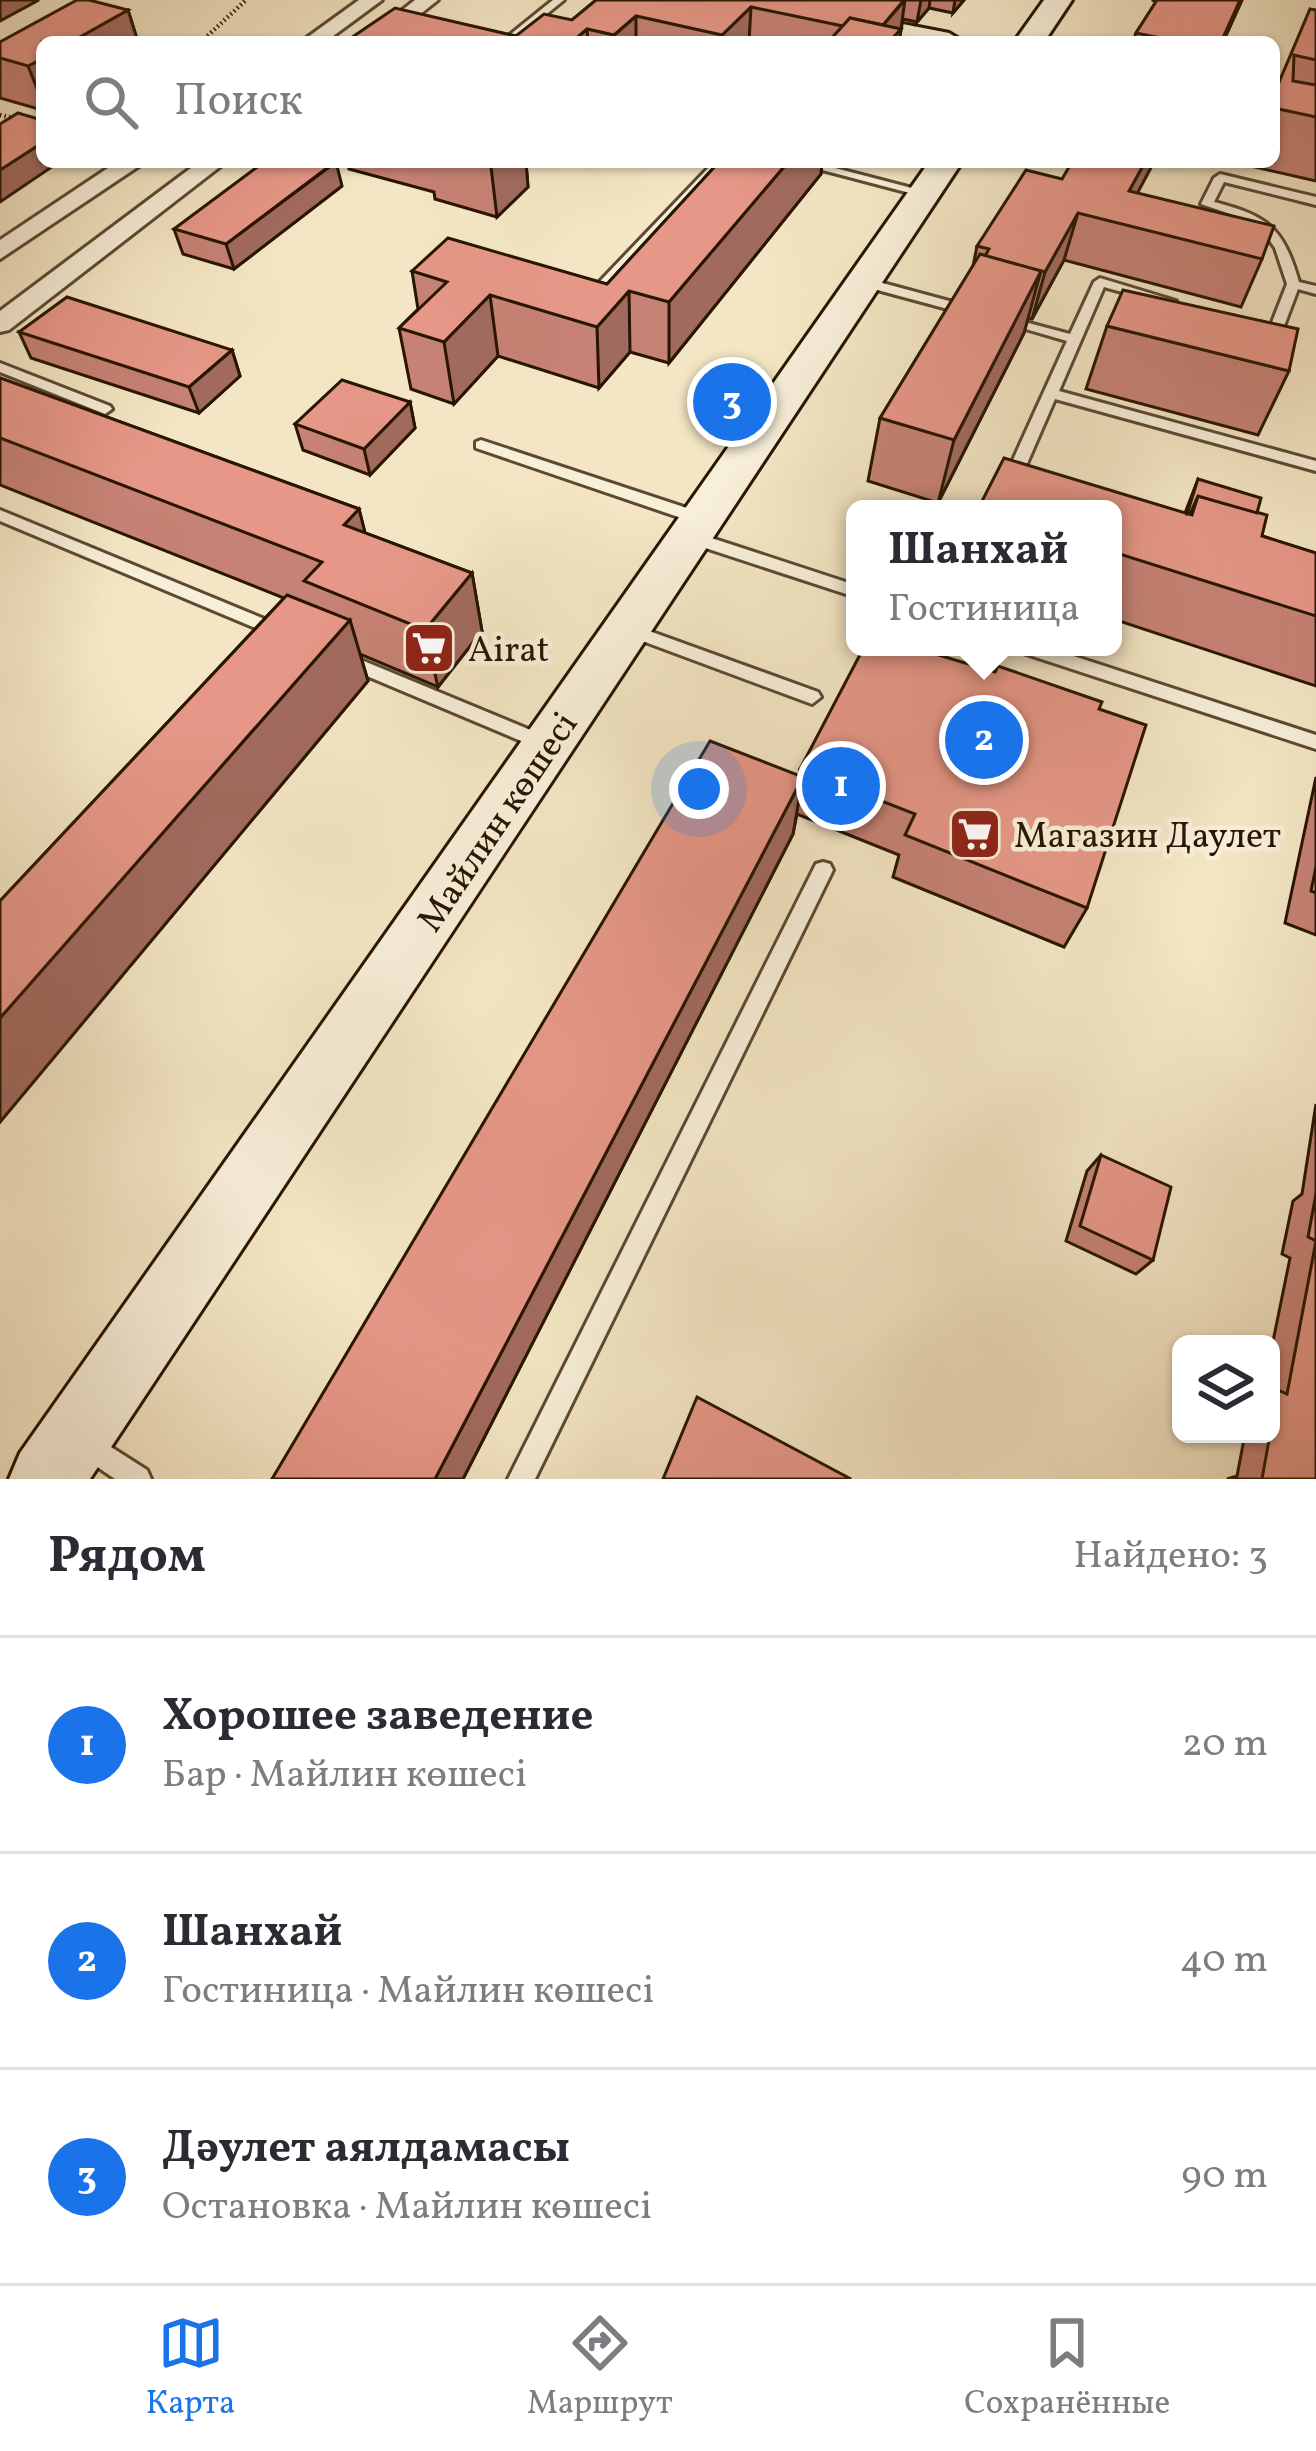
<!DOCTYPE html>
<html lang="ru">
<meta charset="utf-8">
<style>
:root{--surface:#fff;--page:#f7f7f7;--text:#2b2b33;--muted:#7c7c81;--line:#e1e1e2;--accent:#1a73e8}
body{margin:0;font-family:Vollkorn,serif;background:var(--page);color:var(--text)}
.controls{position:absolute;right:36px;bottom:36px;display:grid;overflow:hidden;border-radius:18px;box-shadow:0 3px 9px #0004}
.controls button{width:108px;height:108px;display:grid;place-items:center;padding:0;border:0;border-bottom:3px solid var(--line);background:var(--surface);color:var(--text);font:60px sans-serif}
.you{position:absolute;left:699px;top:789px;width:42px;height:42px;margin:-30px;border:9px solid #fff;border-radius:50%;background:#1a73e8;box-shadow:0 0 0 18px #1a73e833}
.badge{display:grid;place-items:center;width:78px;height:78px;border-radius:50%;background:var(--accent);color:#fff;font-size:39px;font-weight:700}
.pin{position:absolute;translate:-50% -50%;border:6px solid #fff;box-shadow:0 3px 12px #0006}
.popup{position:absolute;left:846px;top:500px;width:276px;height:156px;box-sizing:border-box;display:grid;place-content:center;border-radius:18px;background:var(--surface);filter:drop-shadow(0 3px 9px #0005);font-size:39px;white-space:nowrap;color:var(--muted)}
.popup b{font-size:45px;color:var(--text)}
.popup::after{content:'';position:absolute;left:50%;top:100%;margin-left:-24px;border:24px solid transparent;border-top-color:var(--surface)}
.list{margin:0;padding:0;list-style:none}
h2{display:flex;justify-content:space-between;align-items:center;height:156px;margin:0;padding:0 48px;font-size:51px}
h2 small{font-size:39px;font-weight:400;color:var(--muted)}
.list li{display:grid;grid-template-columns:78px 1fr auto;gap:36px;align-items:center;box-sizing:border-box;height:216px;padding:0 48px;border-top:3px solid var(--line)}
.list b{display:block;font-size:45px;white-space:nowrap}
.list p{margin:0;font-size:39px;white-space:nowrap;color:var(--muted)}
.list em{font-size:39px;font-style:normal;color:var(--muted)}
.icon{flex:none;width:66px;height:66px;fill:none;stroke:currentColor;stroke-width:2;stroke-linecap:round;stroke-linejoin:round}
.map{position:relative;flex:none;width:1316px;height:1479px;overflow:hidden}
.search{position:absolute;background:var(--surface);box-shadow:0 3px 9px #0004;left:36px;right:36px;top:36px;height:132px;display:flex;align-items:center;gap:30px;box-sizing:border-box;padding:0 42px;border-radius:18px;color:var(--muted);font-size:45px}
.sheet{height:804px;background:var(--surface)}
nav{display:flex;justify-content:space-around;align-items:center;box-sizing:border-box;height:168px;border-top:3px solid var(--line);background:var(--surface);font-size:33px;color:var(--muted)}
nav a{display:grid;justify-items:center;gap:6px}
nav .on{color:var(--accent)}
.map>svg:first-child{display:block}
.lines{fill:none;stroke-linecap:round;stroke-linejoin:round}
.lane-casing{stroke:#5b4932;stroke-width:6}
.street-casing{stroke:#5b4932;stroke-width:6}
.secondary-casing{stroke:#281502;stroke-width:6}
.path{stroke:#281502;stroke-width:4.5;stroke-dasharray:1.5 3;stroke-linecap:butt}
.lane{fill:#f8efd9;fill-rule:evenodd}
.street{fill:#f8efd9;fill-rule:evenodd}
.secondary{fill:#f8efd9;fill-rule:evenodd}
.wall{fill:#c68274;stroke:#281502;stroke-width:3}
.shaded-wall{fill:#a16a5e;stroke:#281502;stroke-width:3}
.building{fill:#e69787;stroke:#281502;stroke-width:3}
.labels{text-anchor:middle;stroke-width:9;stroke-linejoin:round;paint-order:stroke}
.poi-label{font-size:36px;fill:#281502;stroke:#f8efd9;text-anchor:start}
.street-label{font-size:36px;fill:#281502;stroke:#f8efd9}
</style>
<div class="map">
<svg width="1316" height="1479" viewBox="0 0 1316 1479">
<rect width="100%" height="100%" fill="#f4e6c4"/>
<filter id="stains"><feTurbulence type="fractalNoise" baseFrequency=".00167" numOctaves="4"/><feColorMatrix values="0 0 0 0 .2 0 0 0 0 .09 0 0 0 0 .02 0 0 0 .5 -.17"/></filter>
<radialGradient id="worn" r=".72"><stop offset=".6" stop-color="#630" stop-opacity="0"/><stop offset="1" stop-color="#630" stop-opacity=".3"/></radialGradient>
<g class="lines">
<g class="lane-casing">
<g id="lane">
<polygon points="553,0 564,0 512,42 501,42"/>
<polygon points="714,162 726,162 595,303 585,303 585,297"/>
<polygon points="792,162 812,162 931,193 925,197"/>
<path d="M 1220,174 L 1316,197 L 1316,205 L 1224,182 L 1214,202 C 1268,216 1283,227 1299,282 L 1316,286 L 1316,294 L 1298,289 L 1281,334 L 1271,334 L 1252,326 L 1259,322 L 1271,325 L 1287,284 L 1275,248 L 1262,229 L 1239,217 L 1201,204 L 1214,178 Z"/>
<polygon points="864,278 975,308 977,311 970,315 859,285 858,282"/>
<polygon points="1100,278 1176,301 1169,305 1104,287 1059,391 1316,461 1316,471 1055,399 1019,482 1011,487 1006,486 1003,482 1067,341 995,320 1002,316 1070,334 1094,282"/>
<polygon points="0,363 110,406 112,409 105,414 0,372"/>
<polygon points="481,440 708,515 710,519 708,523 696,523 476,448 476,442"/>
<polygon points="0,510 284,627 286,631 284,635 272,635 0,521"/>
<polygon points="690,531 855,585 855,597 684,541 682,537"/>
<polygon points="627,623 818,692 821,697 812,704 621,633 619,629 621,625"/>
<polygon points="1018,647 1046,647 1316,735 1316,749 1020,652"/>
<polygon points="342,652 550,738 553,743 550,748 538,748 336,663 333,658 336,653"/>
<polygon points="823,862 830,864 833,870 535,1479 508,1479 816,864"/>
<polygon points="89,1433 147,1470 151,1479 115,1479 80,1455 76,1446 80,1437"/>
</g>
</g>
<g class="street-casing">
<g id="street">
<polygon points="359,0 382,0 325,42 301,42"/>
<polygon points="415,0 438,0 385,42 362,42"/>
<polygon points="117,162 145,162 0,259 0,240"/>
<polygon points="199,162 226,162 9,330 0,332 0,311"/>
</g>
</g>
<g class="secondary-casing">
<g id="secondary">
<polygon points="723,0 779,0 949,33 964,42 905,42 737,8"/>
<polygon points="1044,0 1072,0 1044,42 1014,42"/>
<polygon points="929,162 962,162 90,1479 9,1479 20,1453"/>
</g>
</g>
<g class="path">
<polyline points="201,42 246,0"/>
<polyline points="0,115 17,119"/>
</g>
<use href="#lane" class="lane"/>
<use href="#street" class="street"/>
<use href="#secondary" class="secondary"/>
</g>
<g class="wall">
<polygon points="596,0 964,0 953,13 929,8 917,22 903,19 899,42 352,42 351,38 516,36 572,20"/>
<polygon points="1152,0 1242,0 1223,42 1133,42 1136,33 1156,2"/>
<polygon points="128,10 138,42 42,42 42,110 0,98 0,42"/>
<polygon points="1316,10 1316,181 1246,165 1247,162 1274,162 1274,94"/>
<polygon points="348,162 526,162 528,187 497,217 435,199 434,192 349,169"/>
<polygon points="719,162 822,162 821,174 669,363 630,352 599,388 498,356 454,404 411,389 399,328 418,309 412,271 607,284"/>
<polygon points="1062,179 1138,193 1262,259 1241,307 1064,260 1032,319 1028,318 1024,333 938,503 868,481 880,418 973,266 977,246"/>
<polygon points="342,186 234,269 183,254 174,229"/>
<polygon points="1107,326 1289,371 1258,435 1086,389"/>
<polygon points="19,332 232,350 240,376 199,413 31,358"/>
<polygon points="0,378 359,509 365,533 472,573 482,631 438,687 360,654 368,681 0,1122 0,901 284,598 0,485"/>
<polygon points="410,402 415,428 370,475 303,450 295,424"/>
<polygon points="1198,479 1262,536 1316,553 1316,686 1113,619 1113,509 1185,513"/>
<polygon points="1099,709 1087,908 1064,947 893,877 899,855 797,814 793,834 463,1479 272,1479 799,776 800,769"/>
<polygon points="1316,777 1316,935 1285,923"/>
<polygon points="1316,1104 1316,1479 1227,1479 1237,1476 1245,1434 1271,1434 1271,1351 1290,1258 1282,1254 1293,1201 1302,1194"/>
<polygon points="1101,1155 1153,1260 1136,1274 1066,1241 1087,1171"/>
</g>
<g class="shaded-wall">
<polygon points="0,0 39,0 0,21"/>
<polygon points="905,0 899,42 875,42 876,33"/>
<polygon points="921,0 930,0 929,8 917,22"/>
<polygon points="955,0 964,0 953,13"/>
<polygon points="1240,0 1242,0 1223,42 1221,42"/>
<polygon points="751,7 749,42 722,42 722,35"/>
<polygon points="128,10 138,42 71,42"/>
<polygon points="636,16 636,42 614,42 614,35"/>
<polygon points="587,29 588,42 572,42"/>
<polygon points="42,59 42,101 28,66"/>
<polygon points="42,143 42,162 59,162 0,202 0,170"/>
<polygon points="336,162 342,186 234,269 226,244"/>
<polygon points="496,162 526,162 528,187 497,217 491,167"/>
<polygon points="788,162 822,162 821,174 669,363 669,302"/>
<polygon points="1145,162 1154,162 1121,224 1129,191"/>
<polygon points="1078,213 1064,260 1032,319 1045,272"/>
<polygon points="1041,271 1024,333 938,503 954,440"/>
<polygon points="629,291 630,352 599,388 597,327"/>
<polygon points="490,295 498,356 454,404 444,342"/>
<polygon points="232,350 240,376 199,413 189,387"/>
<polygon points="410,402 415,428 370,475 364,449"/>
<polygon points="359,509 374,568 344,525"/>
<polygon points="472,573 482,631 438,687 425,630"/>
<polygon points="350,620 368,681 0,1122 0,1018"/>
<polygon points="803,777 793,834 463,1479 435,1479"/>
</g>
<g class="building">
<polygon points="77,0 89,0 128,10 71,42 42,42 42,59 28,66 0,58 0,42"/>
<polygon points="596,0 904,0 883,25 850,18 843,26 751,7 722,35 636,16 614,35 587,29 572,42 366,42 351,38 395,8 516,36 544,14 572,20"/>
<polygon points="1157,0 1240,0 1221,42 1180,42 1136,33"/>
<polygon points="1310,9 1316,10 1316,60 1294,55 1293,81 1316,85 1316,117 1274,108 1274,94"/>
<polygon points="850,18 901,29 889,42 828,42"/>
<polygon points="18,113 42,120 42,143 0,170 0,124"/>
<polygon points="264,162 335,162 226,244 174,229"/>
<polygon points="474,162 496,162 491,167"/>
<polygon points="719,162 788,162 669,302 629,291 597,327 490,295 444,342 399,328 447,282 412,271 448,238 607,284"/>
<polygon points="1072,162 1145,162 1129,191 1274,226 1262,259 1078,213 1045,272 985,256 989,249 977,246 1026,170 1062,179"/>
<polygon points="980,254 1041,271 954,440 880,418"/>
<polygon points="1123,290 1298,329 1289,371 1107,326"/>
<polygon points="67,297 232,350 189,387 19,332"/>
<polygon points="0,378 359,509 344,525 472,573 425,630 304,581 322,562 0,438"/>
<polygon points="342,380 410,402 364,449 295,424"/>
<polygon points="1004,458 1192,515 1198,496 1267,515 1262,536 1316,553 1316,616 1113,552 1113,509 978,509"/>
<polygon points="1198,479 1261,498 1257,513 1198,496 1190,514 1187,514"/>
<polygon points="287,595 350,620 0,1018 0,901"/>
<polygon points="864,647 912,647 995,672 998,666 1102,702 1099,709 1146,725 1087,908 905,835 915,814 800,769"/>
<polygon points="710,741 803,777 435,1479 272,1479"/>
<polygon points="1316,867 1316,893 1311,891"/>
<polygon points="1101,1155 1171,1187 1153,1260 1080,1226"/>
<polygon points="1316,1194 1316,1479 1262,1479 1278,1390 1287,1394 1316,1241 1308,1237"/>
<polygon points="697,1397 851,1479 663,1479"/>
</g>
<defs>
<g id="supermarket-square" transform="scale(2.7)"><rect x="-9" y="-9" width="18" height="18" rx="4" fill="#8f2418" stroke="#f8efd9"/><path d="M-6-5.5h2.5l.6 2H6L4.5 2H-2.5L-4.4-4H-6ZM-1.5 3.2a1.3 1.3 0 1 0 .1 0ZM3 3.2a1.3 1.3 0 1 0 .1 0Z" fill="#fff"/></g>
</defs>
<g fill-rule="evenodd">
<use href="#supermarket-square" x="429" y="648"/>
<use href="#supermarket-square" x="975" y="834"/>
</g>
<g class="labels">
<g class="poi-label">
<text x="468" y="661">Airat</text>
<text x="1014" y="847">Магазин Даулет</text>
</g>
<g class="street-label">
<text transform="translate(496 821) rotate(-56)" y="13">Майлин көшесі</text>
</g>
</g>
<rect width="100%" height="100%" filter="url(#stains)"/>
<rect width="100%" height="100%" fill="url(#worn)"/>
</svg>
<div class="controls">
<button><svg class="icon" aria-label="layers" viewBox="0 0 24 24"><path d="M12 4l9 5-9 5-9-5zM3 14l9 5 9-5"/></svg></button>
</div>
<div class="you"></div>
<div class="pin badge" style="left:841px;top:786px">1</div>
<div class="pin badge" style="left:984px;top:740px">2</div>
<div class="popup"><b>Шанхай</b>Гостиница</div>
<div class="pin badge" style="left:732px;top:402px">3</div>
<div class="search"><svg class="icon" aria-label="search" viewBox="0 0 24 24"><circle cx="10" cy="10" r="6"/><path d="M15 15l6 6"/></svg>Поиск</div>
</div>
<section class="sheet">
<h2>Рядом<small>Найдено: 3</small></h2>
<ul class="list">
<li><span class="badge">1</span><div><b>Хорошее заведение</b><p>Бар · Майлин көшесі</p></div><em>20 m</em></li>
<li><span class="badge">2</span><div><b>Шанхай</b><p>Гостиница · Майлин көшесі</p></div><em>40 m</em></li>
<li><span class="badge">3</span><div><b>Дәулет аялдамасы</b><p>Остановка · Майлин көшесі</p></div><em>90 m</em></li>
</ul>
</section>
<nav>
<a class="on"><svg class="icon" aria-label="map" viewBox="0 0 24 24"><path d="M3 6l6-2 6 2 6-2v14l-6 2-6-2-6 2zM9 4v14M15 6v14"/></svg>Карта</a>
<a><svg class="icon" aria-label="directions" viewBox="0 0 24 24"><path d="M12 3l9 9-9 9-9-9zM9 14v-3h6M13 9l2 2-2 2"/></svg>Маршрут</a>
<a><svg class="icon" aria-label="saved" viewBox="0 0 24 24"><path d="M7 4h10v16l-5-4-5 4z"/></svg>Сохранённые</a>
</nav>
